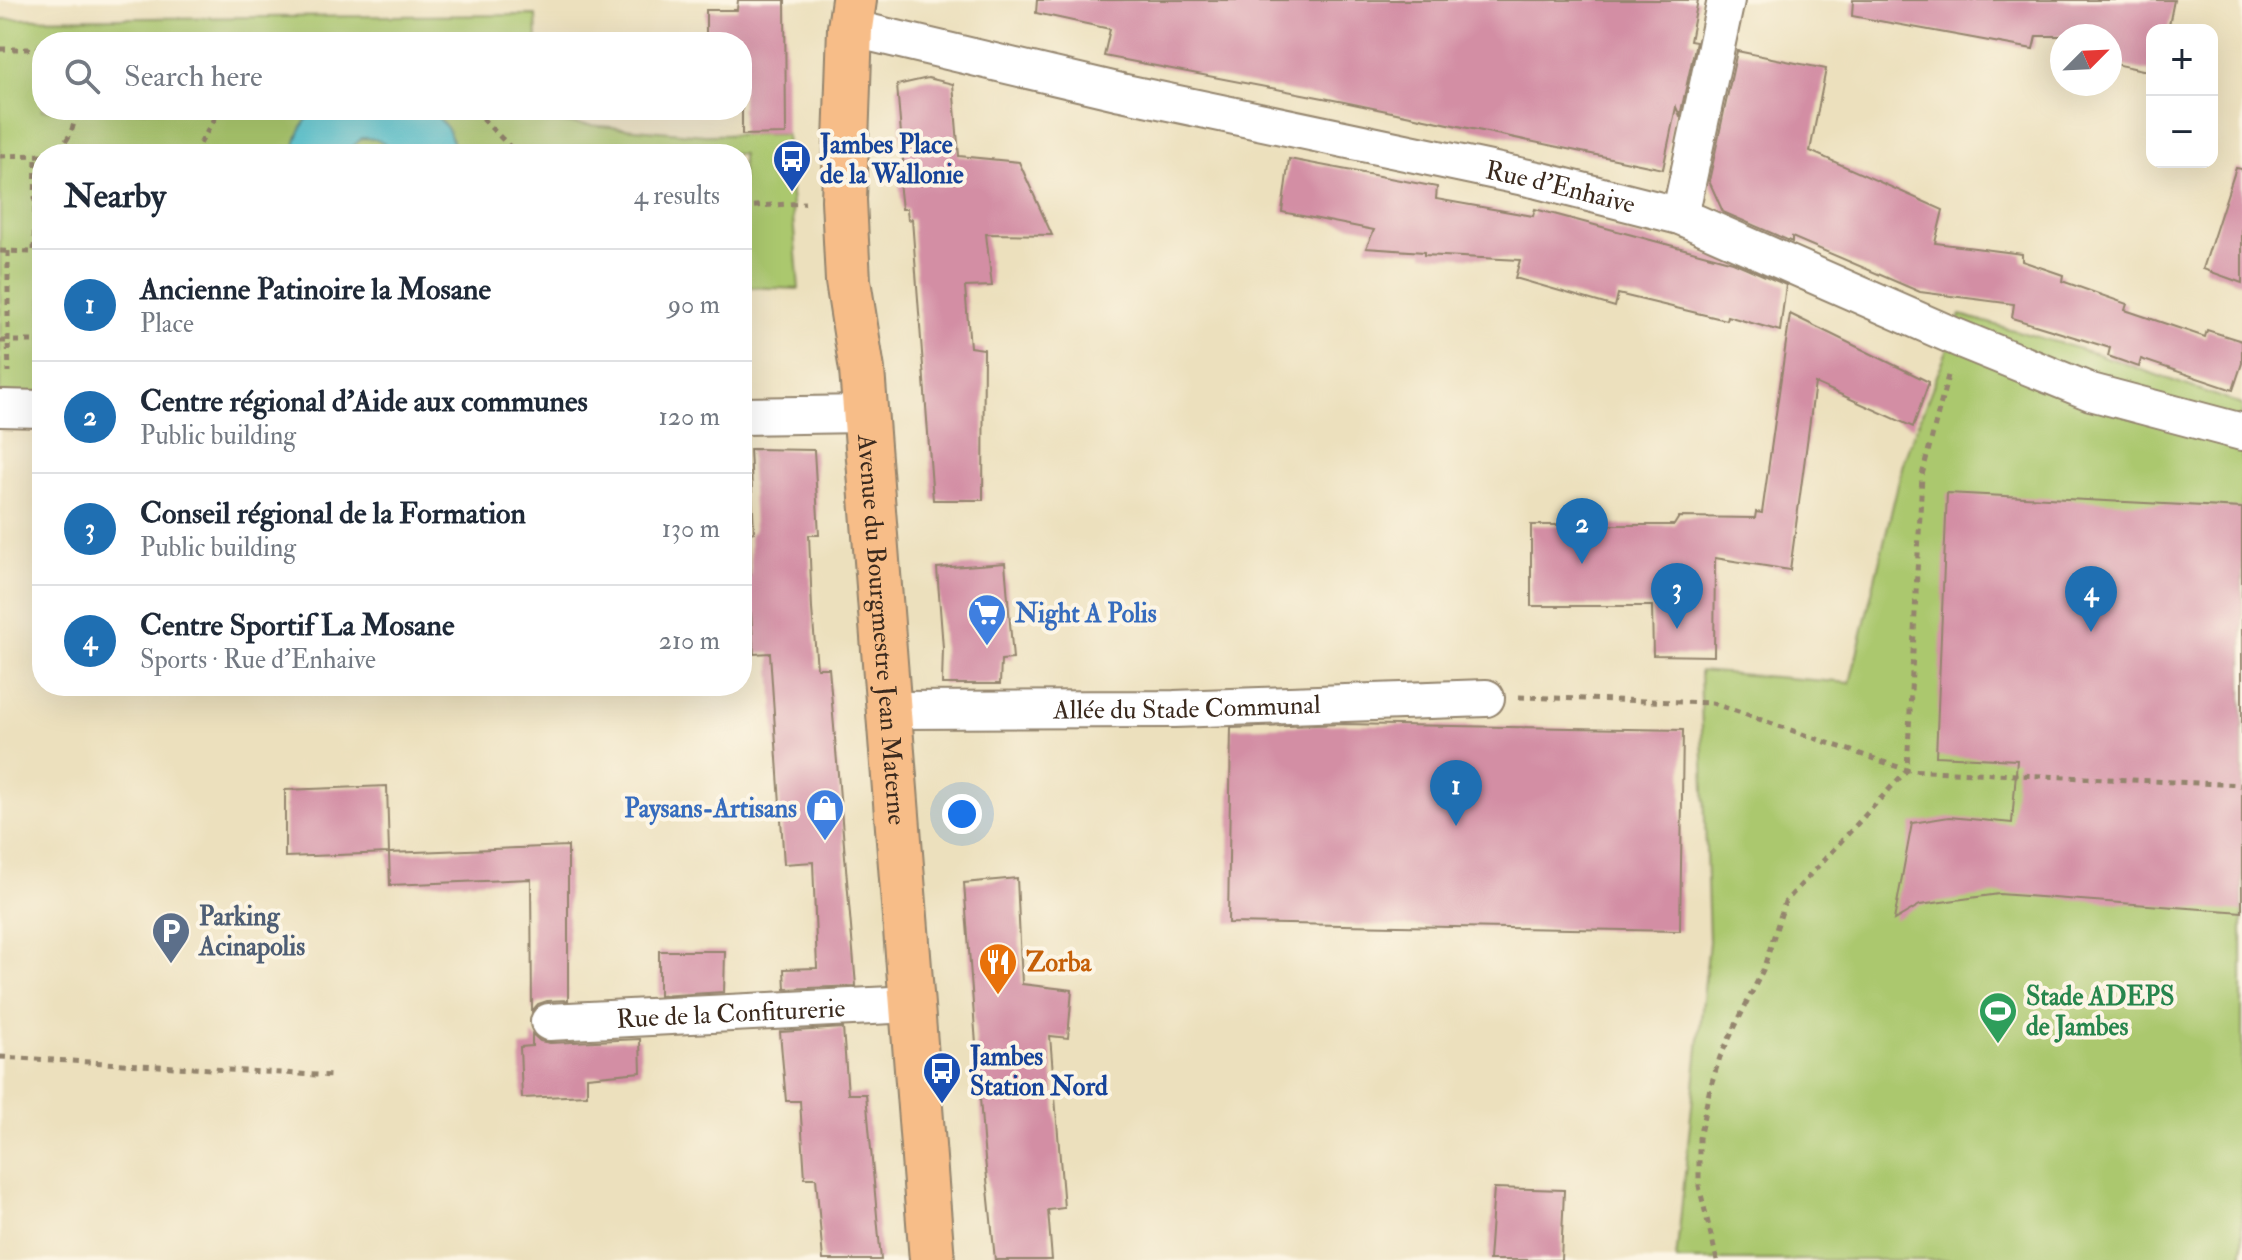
<!DOCTYPE html>
<meta charset="utf-8">
<style>
:root{--surface:#fff;--page:#f6f6f7;--text:#1f2937;--muted:#747a83;--line:#e0e1e3;--accent:#1f6fb2}
body{margin:0;font-family:"IM FELL Double Pica",serif;background:var(--page);color:var(--text)}
.controls{position:absolute;right:24px;top:24px;display:grid;overflow:hidden;border-radius:16px;box-shadow:0 8px 32px #0002}
.controls button{width:72px;height:72px;display:grid;place-items:center;padding:0;border:0;border-bottom:2px solid var(--line);background:var(--surface);color:var(--text);font:40px sans-serif}
.compass{position:absolute;left:2050px;top:24px;width:72px;height:72px;border-radius:50%;background:var(--surface);box-shadow:0 8px 32px #0002;rotate:66deg}
.you{position:absolute;left:962px;top:814px;width:28px;height:28px;margin:-20px;border:6px solid #fff;border-radius:50%;background:#1a73e8;box-shadow:0 0 0 12px #1a73e833}
.badge{display:grid;place-items:center;width:52px;height:52px;border-radius:50%;background:var(--accent);color:#fff;font-size:26px;font-weight:700}
.pin{position:absolute;translate:-50% -66px;filter:drop-shadow(0 2px 4px #0008)}
.pin::after{content:'';position:absolute;top:42px;width:28px;height:24px;background:inherit;clip-path:polygon(0 0,100% 0,50% 100%)}
.list{margin:0;padding:0;list-style:none}
h2{display:flex;justify-content:space-between;align-items:center;height:104px;margin:0;padding:0 32px;font-size:34px}
h2 small{font-size:26px;font-weight:400;color:var(--muted)}
.list li{display:grid;grid-template-columns:52px 1fr auto;gap:24px;align-items:center;box-sizing:border-box;height:112px;padding:0 32px;border-top:2px solid var(--line)}
.list b{display:block;font-size:30px;white-space:nowrap}
.list p{margin:0;font-size:26px;white-space:nowrap;color:var(--muted)}
.list em{font-size:26px;font-style:normal;color:var(--muted)}
.icon{flex:none;width:44px;height:44px;fill:none;stroke:currentColor;stroke-width:2;stroke-linecap:round;stroke-linejoin:round}
.map{position:relative;flex:none;width:2242px;height:1260px;overflow:hidden}
.search{position:absolute;background:var(--surface);box-shadow:0 8px 32px #0002;left:32px;top:32px;width:720px;height:88px;display:flex;align-items:center;gap:20px;box-sizing:border-box;padding:0 28px;border-radius:32px;color:var(--muted);font-size:30px}
.panel{position:absolute;background:var(--surface);box-shadow:0 8px 32px #0002;left:32px;top:144px;width:720px;height:552px;border-radius:32px}
.map>svg:first-child{display:block}
.green{fill:#abc86e;stroke:#737946;stroke-width:2}
.water{fill:#5ecad6;stroke:#4c7a7a;stroke-width:2}
.building{fill:#d38ea4}
.lines{fill:none;stroke-linecap:round;stroke-linejoin:round}
.minor-casing{stroke:#94856e;stroke-width:40}
.major-casing{stroke:#94856e;stroke-width:48}
.path{stroke:#94856e;stroke-width:5;stroke-dasharray:6 6;stroke-linecap:butt}
.minor{stroke:#fff;stroke-width:36}
.major{stroke:#f7bd88;stroke-width:44}
.labels{text-anchor:middle;stroke-width:8;stroke-linejoin:round;paint-order:stroke}
.transit-label{font-size:26px;font-weight:bold;fill:#164399;stroke:#fcf5e5;text-anchor:start}
.street-label{font-size:26px;fill:#3b2a1e;stroke:#fcf5e5}
.shop-label{font-size:26px;font-weight:bold;fill:#366cbe;stroke:#fcf5e5;text-anchor:start}
.service-label{font-size:26px;font-weight:bold;fill:#4e5e75;stroke:#fcf5e5;text-anchor:start}
.food-label{font-size:26px;font-weight:bold;fill:#c56008;stroke:#fcf5e5;text-anchor:start}
.leisure-label{font-size:26px;font-weight:bold;fill:#27864d;stroke:#fcf5e5;text-anchor:start}
</style>
<div class="map">
<svg width="2242" height="1260" viewBox="0 0 2242 1260">
<rect width="100%" height="100%" fill="#fcf5e5"/>
<filter id="ink" filterUnits="userSpaceOnUse"><feTurbulence type="fractalNoise" baseFrequency=".0125" numOctaves="2"/><feDisplacementMap in="SourceGraphic" scale="16" xChannelSelector="R" yChannelSelector="G"/><feConvolveMatrix kernelMatrix="1 2 1 2 8 2 1 2 1" color-interpolation-filters="sRGB"/></filter>
<filter id="wash" filterUnits="userSpaceOnUse"><feTurbulence type="fractalNoise" baseFrequency=".006" numOctaves="4" result="noise"/><feDisplacementMap in="SourceGraphic" scale="32" xChannelSelector="R" yChannelSelector="G"/><feGaussianBlur stdDeviation="1.8" result="paint"/><feColorMatrix in="noise" values="0 0 0 0 0 0 0 0 0 0 0 0 0 0 0 0 0 1.4 0 .05"/><feComposite in="paint" operator="in"/></filter>
<g filter="url(#wash)">
<rect width="100%" height="100%" fill="#ece0bd"/>
<g class="green">
<polygon points="536,15 537,42 42,42 42,110 541,110 542,121 705,135 786,134 799,289 742,287 742,154 42,154 42,394 0,393 0,19"/>
<polygon points="1961,315 2097,354 2242,405 2242,1260 1676,1260 1709,941 1700,671 1850,683 1904,459"/>
</g>
<path class="water" d="M 314,110 L 432,110 L 448,129 L 457,154 C 439,154 421,156 403,154 C 387,152 389,138 362,138 L 345,154 L 294,154 C 296,135 302,124 314,110 Z"/>
<g id="blocks">
<g class="building">
<polygon points="738,0 785,0 786,134 742,135 742,42 706,42 706,10 737,10"/>
<polygon points="1037,0 1698,0 1690,41 1696,42 1680,116 1676,107 1663,169 1344,102 1104,56 1110,29 1036,13"/>
<polygon points="1853,0 2174,0 2168,30 2152,30 2152,72 2110,63 2110,36 2036,36 2033,49 1852,16"/>
<polygon points="1737,51 1826,69 1810,151 1943,210 1935,243 2022,254 2022,261 2063,275 2062,281 2127,304 2125,310 2205,337 2207,330 2242,341 2242,363 2233,390 2141,359 2139,367 2108,356 2110,348 2012,318 2014,304 1920,292 1792,237 1792,242 1723,212 1709,181"/>
<polygon points="928,78 953,84 959,156 1019,162 1052,235 986,234 992,286 965,287 970,347 984,349 983,500 933,500 912,219 908,220 907,209 902,209 898,173 904,171 897,85"/>
<polygon points="1289,159 1437,187 1436,199 1533,216 1535,209 1733,262 1786,285 1780,331 1727,316 1726,320 1618,294 1615,307 1515,278 1520,260 1424,255 1424,252 1366,248 1374,230 1282,212"/>
<polygon points="2236,168 2242,169 2242,283 2203,269"/>
<polygon points="1790,314 1929,382 1913,427 1815,383 1790,570 1715,558 1714,656 1653,655 1652,606 1531,606 1531,525 1674,525 1679,517 1755,518 1756,512 1762,513"/>
<polygon points="750,449 814,450 819,535 809,535 812,609 817,668 829,668 856,986 785,989 784,969 817,968 813,862 784,864 770,653 754,654 751,613 742,614 742,575 751,575 750,533 754,532"/>
<polygon points="1947,493 2242,508 2242,912 1999,894 1920,905 1894,920 1912,823 1949,817 2012,823 2017,760 1936,756"/>
<polygon points="1005,563 1013,659 1001,660 1000,684 942,684 943,648 937,568"/>
<polygon points="1343,724 1683,730 1680,931 1228,923 1231,728"/>
<polygon points="387,786 389,853 285,857 285,790"/>
<polygon points="568,846 568,1000 547,1001 538,1004 532,1011 531,879 390,885 389,853"/>
<polygon points="1017,878 1022,984 1072,990 1068,1038 1050,1036 1064,1208 1048,1210 1052,1260 995,1260 983,1138 964,883"/>
<polygon points="659,951 725,951 724,992 659,996"/>
<polygon points="843,1028 848,1094 866,1094 881,1260 823,1260 816,1178 805,1178 800,1101 786,1101 780,1032"/>
<polygon points="532,1034 540,1041 550,1043 640,1039 641,1072 587,1077 587,1095 522,1098 520,1047 532,1046"/>
<polygon points="1494,1188 1564,1190 1561,1260 1489,1260"/>
</g>
</g>
</g>
<g filter="url(#ink)">
<use href="#blocks" fill-opacity="0" stroke="#94856e" stroke-width="2"/>
<g class="lines">
<g class="minor-casing">
<g id="minor">
<path id="s1" d="M 850,28 L 1121,92 L 1538,180 L 1680,216 L 1958,338 L 2091,392 L 2242,432"/>
<polyline points="1680,216 1726,0"/>
<polyline points="0,408 42,409"/>
<polyline points="742,416 865,414"/>
<path id="s2" d="M 889,710 L 1174,709 L 1486,698"/>
<path id="s3" d="M 549,1022 L 912,1004"/>
</g>
</g>
<g class="major-casing">
<g id="major">
<path id="s4" d="M 854,0 L 850,28 L 844,200 L 848,281 L 862,370 L 932,1260"/>
</g>
</g>
<g class="path">
<polyline points="0,49 42,49"/>
<polyline points="474,110 517,154"/>
<path d="M 46,154 C 68,145 74,133 75,110"/>
<polyline points="194,154 220,110"/>
<polyline points="0,156 42,155"/>
<polyline points="742,207 805,203"/>
<polyline points="0,251 34,252 36,155"/>
<polyline points="8,251 8,341 42,341"/>
<polyline points="0,341 8,341 9,372"/>
<polyline points="1519,697 1712,703 1907,770 2242,785"/>
<polyline points="0,1057 334,1076"/>
<polyline points="1717,1260 1699,1186 1699,1138 1710,1088 1720,1057 1763,970 1785,902 1907,770 1922,475 1949,372"/>
</g>
<use href="#minor" class="minor"/>
<use href="#major" class="major"/>
</g>
</g>
<defs>
<g id="bus-pin" transform="scale(2)"><path d="M0 17L-7.5 6A9.5 9.5 0 1 1 7.5 6Z" fill="#1a4fb4" stroke="#fcf5e5"/><path d="M-5-6H5V4H4V6H2V4H-2V6H-4V4H-5ZM-3.5-4V0h7V-4ZM-3.5 1.2v1.5H-2V1.2ZM2 1.2v1.5H3.5V1.2Z" fill="#fff"/></g>
<g id="supermarket-pin" transform="scale(2)"><path d="M0 17L-7.5 6A9.5 9.5 0 1 1 7.5 6Z" fill="#3f7fe0" stroke="#fcf5e5"/><path d="M-6-5.5h2.5l.6 2H6L4.5 2H-2.5L-4.4-4H-6ZM-1.5 3.2a1.3 1.3 0 1 0 .1 0ZM3 3.2a1.3 1.3 0 1 0 .1 0Z" fill="#fff"/></g>
<g id="shop-pin" transform="scale(2)"><path d="M0 17L-7.5 6A9.5 9.5 0 1 1 7.5 6Z" fill="#3f7fe0" stroke="#fcf5e5"/><path d="M-5-2.5h2.3a2.7 3.5 0 0 1 5.4 0H5L5.5 6h-11ZM-1.5-2.5h3a1.5 2.3 0 0 0-3 0Z" fill="#fff"/></g>
<g id="parking-pin" transform="scale(2)"><path d="M0 17L-7.5 6A9.5 9.5 0 1 1 7.5 6Z" fill="#5c6f8a" stroke="#fcf5e5"/><path d="M-3.5-5.5H1a3.5 3.5 0 0 1 0 7H-1V5.5H-3.5ZM-1-3.4V-.6H.8a1.4 1.4 0 0 0 0-2.8Z" fill="#fff"/></g>
<g id="restaurant-pin" transform="scale(2)"><path d="M0 17L-7.5 6A9.5 9.5 0 1 1 7.5 6Z" fill="#e8710a" stroke="#fcf5e5"/><path d="M-5-6h1v4h1v-4h1v4h1v-4h1v5L-1.5 .5V6h-2V.5L-5-1ZM5-6V6H3V1.5H1.5Q1.5-4 5-6Z" fill="#fff"/></g>
<g id="stadium-pin" transform="scale(2)"><path d="M0 17L-7.5 6A9.5 9.5 0 1 1 7.5 6Z" fill="#2e9e5b" stroke="#fcf5e5"/><path d="M0-5a6.5 5 0 1 0 0 10a6.5 5 0 1 0 0-10ZM-3.5-1.8h7v3.6h-7Z" fill="#fff"/></g>
</defs>
<g fill-rule="evenodd">
<use href="#bus-pin" x="792" y="159"/>
<use href="#supermarket-pin" x="987" y="613"/>
<use href="#shop-pin" x="825" y="808"/>
<use href="#parking-pin" x="171" y="931"/>
<use href="#restaurant-pin" x="998" y="962"/>
<use href="#stadium-pin" x="1998" y="1011"/>
<use href="#bus-pin" x="942" y="1071"/>
</g>
<g class="labels">
<g class="transit-label">
<text x="820" y="153">Jambes Place<tspan x="820" dy="30">de la Wallonie</tspan></text>
<text x="970" y="1065">Jambes<tspan x="970" dy="30">Station Nord</tspan></text>
</g>
<g class="street-label">
<text dy="9" stroke="none"><textPath href="#s1" startOffset="728">Rue d'Enhaive</textPath></text>
<text dy="9" stroke="none"><textPath href="#s4" startOffset="632">Avenue du Bourgmestre Jean Materne</textPath></text>
<text dy="9" stroke="none"><textPath href="#s2" startOffset="298">Allée du Stade Communal</textPath></text>
<text dy="9" stroke="none"><textPath href="#s3" startOffset="182">Rue de la Confiturerie</textPath></text>
</g>
<g class="shop-label">
<text x="1015" y="622">Night A Polis</text>
<text x="797" y="817" text-anchor="end">Paysans-Artisans</text>
</g>
<g class="service-label">
<text x="199" y="925">Parking<tspan x="199" dy="30">Acinapolis</tspan></text>
</g>
<g class="food-label">
<text x="1026" y="971">Zorba</text>
</g>
<g class="leisure-label">
<text x="2026" y="1005">Stade ADEPS<tspan x="2026" dy="30">de Jambes</tspan></text>
</g>
</g>
</svg>
<div class="controls">
<button>+</button>
<button>−</button>
</div>
<svg class="compass" viewBox="-18 -18 36 36"><path d="M0-13l5 13h-10z" fill="#e53935"/><path d="M0 13l5-13h-10z" fill="#747a83"/></svg>
<div class="you"></div>
<div class="pin badge" style="left:1456px;top:826px">1</div>
<div class="pin badge" style="left:1582px;top:564px">2</div>
<div class="pin badge" style="left:1677px;top:629px">3</div>
<div class="pin badge" style="left:2091px;top:632px">4</div>
<div class="search"><svg class="icon" aria-label="search" viewBox="0 0 24 24"><circle cx="10" cy="10" r="6"/><path d="M15 15l6 6"/></svg>Search here</div>
<section class="panel">
<h2>Nearby<small>4 results</small></h2>
<ul class="list">
<li><span class="badge">1</span><div><b>Ancienne Patinoire la Mosane</b><p>Place</p></div><em>90 m</em></li>
<li><span class="badge">2</span><div><b>Centre régional d'Aide aux communes</b><p>Public building</p></div><em>120 m</em></li>
<li><span class="badge">3</span><div><b>Conseil régional de la Formation</b><p>Public building</p></div><em>130 m</em></li>
<li><span class="badge">4</span><div><b>Centre Sportif La Mosane</b><p>Sports · Rue d'Enhaive</p></div><em>210 m</em></li>
</ul>
</section>
</div>
